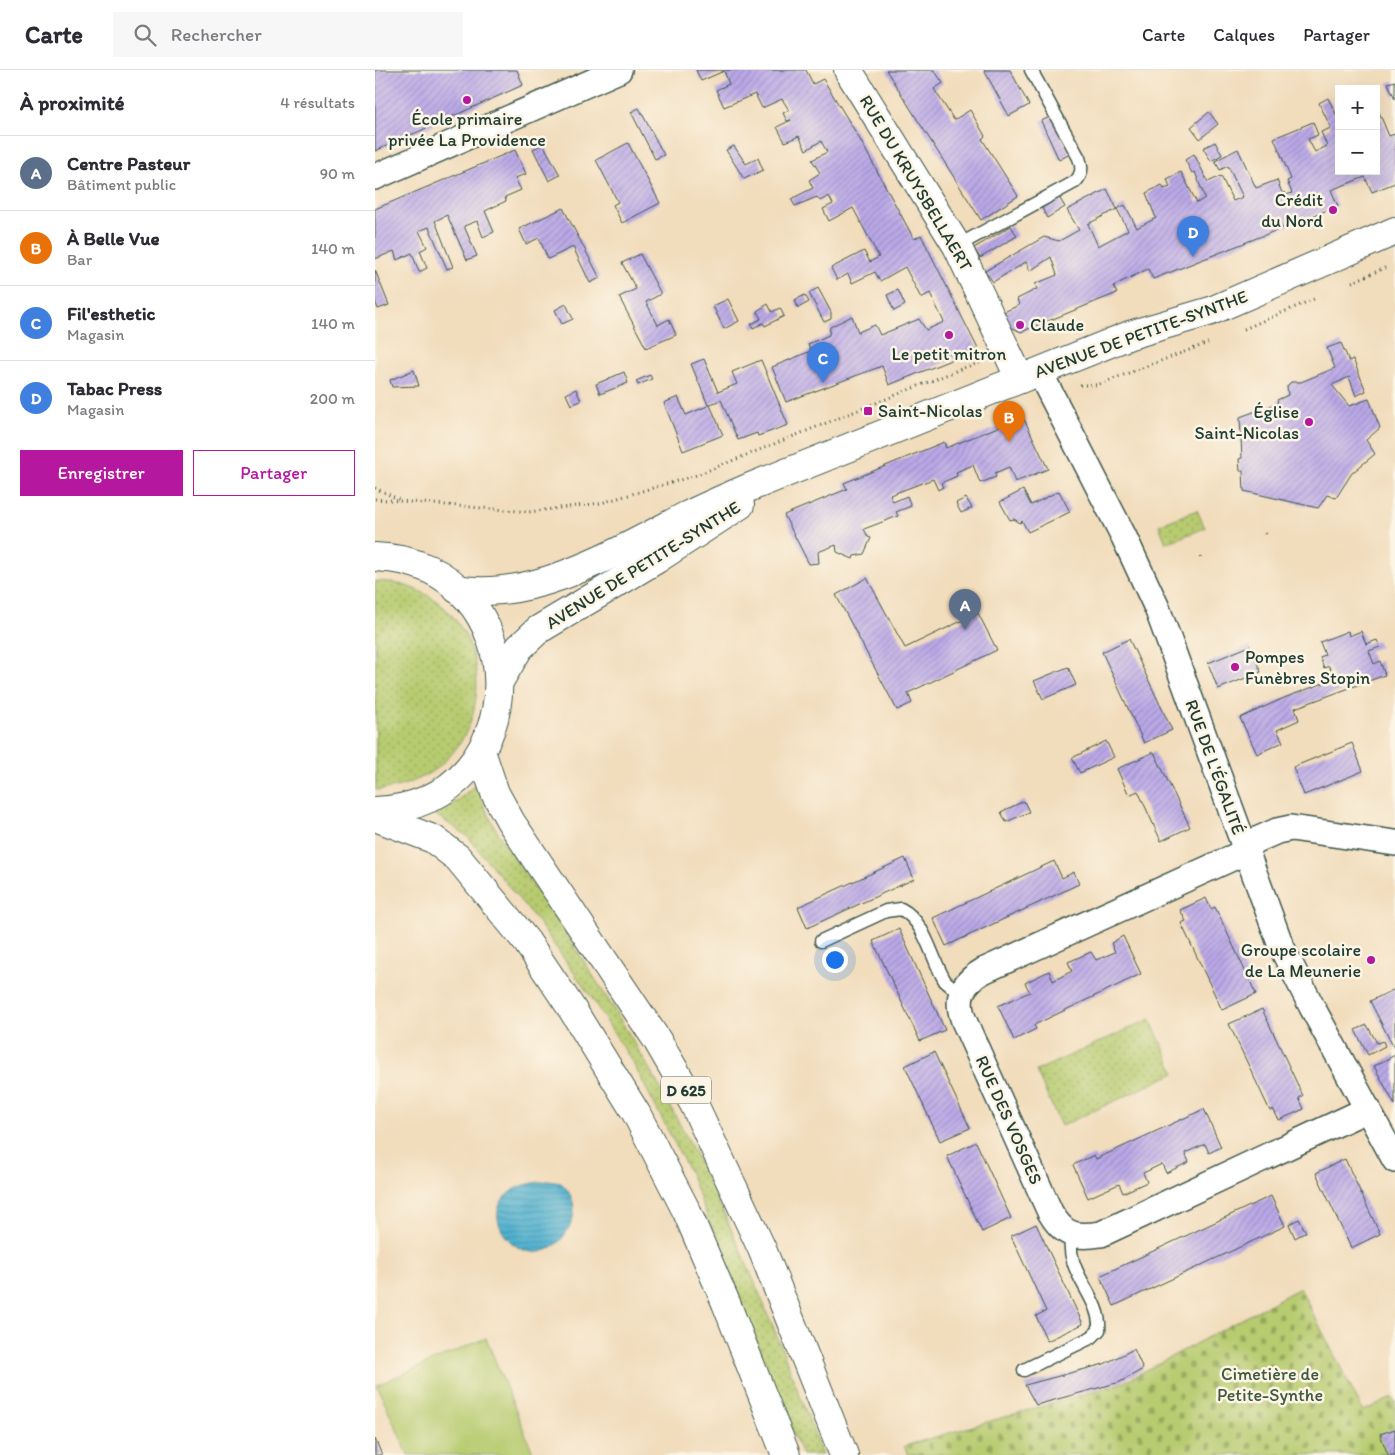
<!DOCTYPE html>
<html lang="fr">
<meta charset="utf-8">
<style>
:root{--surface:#fff;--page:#f7f7f7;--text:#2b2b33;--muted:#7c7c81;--line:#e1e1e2;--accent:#b5179e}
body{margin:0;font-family:Itim,sans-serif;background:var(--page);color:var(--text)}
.controls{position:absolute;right:15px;top:15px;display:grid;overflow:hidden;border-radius:0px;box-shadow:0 5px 20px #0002}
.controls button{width:45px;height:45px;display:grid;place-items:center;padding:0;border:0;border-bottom:1px solid var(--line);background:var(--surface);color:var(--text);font:25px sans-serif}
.you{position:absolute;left:459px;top:889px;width:18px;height:18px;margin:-12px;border:4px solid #fff;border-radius:50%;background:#1a73e8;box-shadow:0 0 0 8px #1a73e833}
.badge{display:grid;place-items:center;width:32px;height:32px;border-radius:50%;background:var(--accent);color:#fff;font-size:16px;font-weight:700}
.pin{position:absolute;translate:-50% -41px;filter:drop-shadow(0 1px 2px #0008)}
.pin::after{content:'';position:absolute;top:26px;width:18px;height:15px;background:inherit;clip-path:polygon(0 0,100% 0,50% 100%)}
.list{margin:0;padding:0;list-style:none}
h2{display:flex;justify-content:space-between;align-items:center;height:65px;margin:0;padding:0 20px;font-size:21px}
h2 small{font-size:16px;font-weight:400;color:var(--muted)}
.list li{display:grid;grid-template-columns:32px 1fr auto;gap:15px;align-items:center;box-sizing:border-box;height:75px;padding:0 20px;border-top:1px solid var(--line)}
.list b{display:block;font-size:19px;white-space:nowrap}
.list p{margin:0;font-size:16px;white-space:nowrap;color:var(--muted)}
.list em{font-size:16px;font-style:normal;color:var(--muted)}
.actions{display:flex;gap:10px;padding:15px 20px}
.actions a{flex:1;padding:11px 0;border:1px solid var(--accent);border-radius:0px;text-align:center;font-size:18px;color:var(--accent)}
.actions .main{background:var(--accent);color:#fff}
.icon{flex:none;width:28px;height:28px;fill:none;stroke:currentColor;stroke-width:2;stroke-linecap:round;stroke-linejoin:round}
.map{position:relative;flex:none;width:1020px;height:1385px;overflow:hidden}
header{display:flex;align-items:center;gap:30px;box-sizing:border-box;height:70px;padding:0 25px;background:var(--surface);border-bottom:1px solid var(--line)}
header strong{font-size:24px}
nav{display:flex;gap:28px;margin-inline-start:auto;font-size:18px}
.search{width:350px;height:45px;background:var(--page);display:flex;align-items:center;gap:12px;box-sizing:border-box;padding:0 18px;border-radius:0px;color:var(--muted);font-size:19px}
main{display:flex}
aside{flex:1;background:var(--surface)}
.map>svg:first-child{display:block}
.green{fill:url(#green-dots);stroke:#6b8452}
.cemetery{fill:url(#cemetery-stones);stroke:#6b8452}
.pitch{fill:#b7cb6f;stroke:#6b8452}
.water{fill:url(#water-rules);stroke:#387782}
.building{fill:url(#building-hatch)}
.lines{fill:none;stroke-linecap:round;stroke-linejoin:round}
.service-casing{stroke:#3e5548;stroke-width:15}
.minor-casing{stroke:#3e5548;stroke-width:28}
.tertiary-casing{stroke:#3e5548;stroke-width:30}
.secondary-casing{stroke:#3e5548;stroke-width:30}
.primary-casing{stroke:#3e5548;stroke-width:30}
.trunk-casing{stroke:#3e5548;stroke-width:30}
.path{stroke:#3e5548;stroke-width:3;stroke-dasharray:1 4;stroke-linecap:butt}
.service{stroke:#fff;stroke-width:12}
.minor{stroke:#fff;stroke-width:25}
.tertiary{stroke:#fff;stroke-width:28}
.secondary{stroke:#fff;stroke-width:28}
.primary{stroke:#fff;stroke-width:28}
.trunk{stroke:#fff;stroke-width:28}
.poi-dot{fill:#b5179e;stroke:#fcf5e5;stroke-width:2}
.labels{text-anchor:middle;stroke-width:5;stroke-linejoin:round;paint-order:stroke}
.shield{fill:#fcf5e5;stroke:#617469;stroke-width:1}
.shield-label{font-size:16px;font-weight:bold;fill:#1f3d34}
.poi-label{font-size:18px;fill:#1f3d34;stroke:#fcf5e5;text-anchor:end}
.street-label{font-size:18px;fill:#1f3d34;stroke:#fcf5e5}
.park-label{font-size:18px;fill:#3d5940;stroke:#fcf5e5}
</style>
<header>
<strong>Carte</strong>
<div class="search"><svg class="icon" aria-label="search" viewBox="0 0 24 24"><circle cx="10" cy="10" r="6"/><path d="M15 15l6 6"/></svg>Rechercher</div>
<nav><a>Carte</a><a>Calques</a><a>Partager</a></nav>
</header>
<main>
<aside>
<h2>À proximité<small>4 résultats</small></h2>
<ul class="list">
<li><span class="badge" style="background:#5c6f8a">A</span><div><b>Centre Pasteur</b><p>Bâtiment public</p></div><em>90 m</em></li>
<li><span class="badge" style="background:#e8710a">B</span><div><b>À Belle Vue</b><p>Bar</p></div><em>140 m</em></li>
<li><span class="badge" style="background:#3f7fe0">C</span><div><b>Fil'esthetic</b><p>Magasin</p></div><em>140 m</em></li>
<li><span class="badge" style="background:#3f7fe0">D</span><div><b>Tabac Press</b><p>Magasin</p></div><em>200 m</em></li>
</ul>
<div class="actions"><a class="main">Enregistrer</a><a>Partager</a></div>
</aside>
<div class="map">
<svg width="1020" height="1385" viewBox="0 0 1020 1385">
<defs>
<pattern id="green-dots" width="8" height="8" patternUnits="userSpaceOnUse" patternTransform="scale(1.25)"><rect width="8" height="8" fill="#b7cb6f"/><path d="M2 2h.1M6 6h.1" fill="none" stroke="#94a65c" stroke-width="1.8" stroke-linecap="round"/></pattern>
<pattern id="cemetery-stones" width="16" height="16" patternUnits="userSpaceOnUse" patternTransform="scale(1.25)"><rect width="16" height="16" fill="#b7cb6f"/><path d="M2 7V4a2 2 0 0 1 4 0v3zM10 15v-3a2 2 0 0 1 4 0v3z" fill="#94a65c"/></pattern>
<pattern id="water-rules" width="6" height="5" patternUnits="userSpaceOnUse" patternTransform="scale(1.25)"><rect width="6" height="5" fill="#51b1d0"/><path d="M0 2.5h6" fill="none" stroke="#4391aa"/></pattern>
<pattern id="building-hatch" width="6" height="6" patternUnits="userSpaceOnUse" patternTransform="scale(1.25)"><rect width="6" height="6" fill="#bba9e8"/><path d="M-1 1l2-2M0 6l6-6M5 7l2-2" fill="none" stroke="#978bbd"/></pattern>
</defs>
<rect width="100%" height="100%" fill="#fcf5e5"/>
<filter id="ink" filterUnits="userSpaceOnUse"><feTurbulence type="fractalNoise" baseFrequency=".02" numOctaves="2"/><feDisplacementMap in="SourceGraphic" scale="10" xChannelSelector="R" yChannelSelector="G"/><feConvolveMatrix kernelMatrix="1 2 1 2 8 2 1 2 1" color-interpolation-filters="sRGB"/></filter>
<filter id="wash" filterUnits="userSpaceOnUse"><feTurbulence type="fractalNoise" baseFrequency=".0096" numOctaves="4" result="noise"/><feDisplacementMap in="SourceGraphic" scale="20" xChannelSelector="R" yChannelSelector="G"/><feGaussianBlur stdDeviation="1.12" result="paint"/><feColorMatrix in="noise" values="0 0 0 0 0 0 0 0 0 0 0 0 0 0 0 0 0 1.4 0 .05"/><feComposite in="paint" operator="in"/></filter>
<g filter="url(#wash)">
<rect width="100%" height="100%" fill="#f1dcbb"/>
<g class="green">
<polygon points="822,440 830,458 791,473 784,455"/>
<path d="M 0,511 C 134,516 137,709 1,720 Z"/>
<path d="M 101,714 C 116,762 150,803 178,844 C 207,888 235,931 261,976 C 338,1105 396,1244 447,1385 L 427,1385 L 314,1101 L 258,993 L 216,927 L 163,852 L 92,766 L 58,743 L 81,732 Z"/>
<polygon points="775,949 800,1003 686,1056 661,1001"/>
</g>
<polygon class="cemetery" points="925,1218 988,1341 1017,1328 1020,1331 1020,1385 533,1385 529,1376 747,1313"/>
<polygon class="pitch" points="111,1268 159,1385 33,1385 2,1315"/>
<path class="water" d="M 173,1111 L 186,1113 C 197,1123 202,1137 197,1151 C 161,1237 64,1119 173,1111 Z"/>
<g id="blocks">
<g class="building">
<polygon points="0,0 142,0 148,15 0,81"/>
<polygon points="321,0 431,0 438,14 448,9 483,66 539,169 546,165 603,279 514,315 507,296 411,332 397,297 436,281 433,274 454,265 455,257 477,246 483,262 500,255 505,265 544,249 551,260 569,252 555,223 546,228 530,197 505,211 500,202 477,213 473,204 462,210 456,198 489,181 495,192 504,187 478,138 454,151 448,139 458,134 454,126 445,131 442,127 420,136 416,129 438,118 434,110 445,103 437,90 452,82 446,71 431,80 424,66 410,72 402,57 416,50 412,51 408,43 414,40 407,29 387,38 380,24 349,37 341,20 354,14 349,1 326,11"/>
<polygon points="511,0 559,0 568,13 559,19 579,50 595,40 610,66 607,69 643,126 606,150"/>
<polygon points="609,0 635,0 654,35 634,46"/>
<polygon points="1020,11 1020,29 1013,13"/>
<polygon points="953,28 964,50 964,101 1001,101 1001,35 1014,66 1020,64 1020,113 997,122 990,107 956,120 963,136 778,209 773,199 738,216 742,223 646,262 636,257 629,242 644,235 642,229 662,219 660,214 682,205 676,187 655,201 651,192 618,212 610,201 669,167 684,171 704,160 692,140 732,119 742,139 713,154 723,176 753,160 742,139 750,135 762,158 781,148 771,123 787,115 789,119 795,117 792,109 806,102 822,133 830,128 820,102 817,103 810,90 819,84 833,112 846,106 858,131 868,127 853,96 845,100 840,91 863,79 881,118 902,110 907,123 910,122 911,125 917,123 912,111 916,109 899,68 938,52 943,65 933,69 940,82 952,76 946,62 956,58 944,33"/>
<polygon points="264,38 289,85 280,89 256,42"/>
<polygon points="834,42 843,54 825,69 816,57"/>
<polygon points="677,46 695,84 684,90 666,51"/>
<polygon points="840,72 847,85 836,91 828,78"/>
<polygon points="253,73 285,133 247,153 238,135 243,132 221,90"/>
<polygon points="168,74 185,105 174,111 158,79"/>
<polygon points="359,76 371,94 383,88 388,100 369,109 351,80"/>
<polygon points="140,80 151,104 140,108 146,120 130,127 131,131 110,141 119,162 108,167 102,151 89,156 102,186 92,190 72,145 60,151 78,197 72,199 54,157 44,161 52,177 45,181 52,198 44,202 37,183 22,190 19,181 0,189 0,139"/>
<polygon points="684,127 690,137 672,148 667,138"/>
<polygon points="188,138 225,208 215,213 198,177 173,189 164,168 151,174 144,159"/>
<polygon points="636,156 642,166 605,188 599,178"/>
<polygon points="265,184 286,224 271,232 283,255 294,249 301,265 271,278 244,227 261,219 247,193"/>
<polygon points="0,200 14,235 3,239 0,231"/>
<polygon points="443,218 456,242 456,249 449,252 434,223"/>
<polygon points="523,220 530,235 519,241 512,225"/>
<polygon points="430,225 434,232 423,238 420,230"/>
<polygon points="353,229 364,251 349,259 338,236"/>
<polygon points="191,234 198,249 187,254 180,240"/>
<polygon points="393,234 397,242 405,238 409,246 390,256 388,253 378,258 376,254 386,249 382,241"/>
<polygon points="966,273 974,291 978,289 991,321 981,326 974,307 957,315 974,336 994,329 1005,358 991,370 1000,384 977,403 961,428 952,425 943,438 869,421 868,401 865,401 864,389 867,388 865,347 903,333 902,330 913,325 912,316 916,312 926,312 960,298 952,278"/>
<polygon points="329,289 343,322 362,314 357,302 386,290 413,355 383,366 382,363 363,370 346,330 333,335 316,294"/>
<polygon points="39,300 44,316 17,317 15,310"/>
<polygon points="249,302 253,313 225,324 221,314"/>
<polygon points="275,305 277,309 263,315 261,311"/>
<polygon points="201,319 206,331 196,335 191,324"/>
<polygon points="303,327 311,345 335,335 348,365 308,381 289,333"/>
<polygon points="648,347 673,399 640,412 634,397 620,403 621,407 605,413 598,395 581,402 582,406 566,413 568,417 563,420 558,409 515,425 518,432 532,426 536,436 521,442 523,446 489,459 493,467 496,468 489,484 479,486 478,489 462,482 461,475 443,482 444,493 434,494 409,445 472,419 469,413 569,372 571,378"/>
<polygon points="648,420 656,435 684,421 695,442 653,462 647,451 645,453 639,449 635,450 625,432"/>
<polygon points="591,428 597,438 586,443 581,433"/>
<polygon points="492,508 530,578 603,543 622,580 533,623 537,633 522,640 461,525"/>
<polygon points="973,561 974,566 986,561 991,574 1002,570 1005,577 994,581 999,594 1005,591 1010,605 920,638 924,650 902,660 908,672 882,684 865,648 909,628 959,609 954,596 949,598 945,587 950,585 945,572"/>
<polygon points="754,569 797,660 769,673 727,582"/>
<polygon points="875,576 886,602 843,619 833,593"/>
<polygon points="693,597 701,615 668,629 659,611"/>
<polygon points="731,671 739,687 705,703 697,688"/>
<polygon points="977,673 988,701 929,725 918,697"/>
<polygon points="779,682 815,757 786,771 763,721 754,725 742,699"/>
<polygon points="649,731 654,742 631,752 626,742"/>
<polygon points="530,788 539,809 432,858 423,837"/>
<polygon points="679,791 687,808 699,802 704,814 571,876 558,848"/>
<polygon points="831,828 836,839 840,837 881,924 847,940 806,853 811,851 805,840"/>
<polygon points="524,859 570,960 545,971 498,871"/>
<polygon points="748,866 766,904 659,955 661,959 639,970 623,936 655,922 650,913 674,901 678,911 697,901 693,892 716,882 721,890 740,882 736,873"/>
<polygon points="1020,919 1020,980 995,931"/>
<polygon points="887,939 928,1026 924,1028 929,1039 904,1050 898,1039 895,1041 854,954"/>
<polygon points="992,955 1002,973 1008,971 1010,976 993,985 980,960"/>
<polygon points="559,982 595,1058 565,1071 530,996"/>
<polygon points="1020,985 1020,1035 999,996"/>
<polygon points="829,1039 846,1077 834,1083 830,1074 810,1083 814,1092 791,1103 787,1094 768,1103 772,1112 748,1123 744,1114 713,1128 698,1095 719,1085 721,1089"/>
<polygon points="601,1072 636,1148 607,1162 572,1086"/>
<polygon points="970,1089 1005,1164 976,1178 941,1103"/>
<polygon points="896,1126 910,1156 739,1236 725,1206"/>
<polygon points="924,1149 931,1162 920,1168 914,1154"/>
<polygon points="661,1154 708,1254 672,1271 661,1246 671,1241 636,1166"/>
<polygon points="759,1279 768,1299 745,1312 661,1335 650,1315 729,1294"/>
<polygon points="1020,1359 1020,1385 1013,1385 1005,1364"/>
<polygon points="0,1369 7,1385 0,1385"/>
</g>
</g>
</g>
<g filter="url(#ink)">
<use href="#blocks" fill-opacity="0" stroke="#3e5548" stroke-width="1"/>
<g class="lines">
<g class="service-casing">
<g id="service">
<path d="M 582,176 L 700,112 C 707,105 708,98 704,88 L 656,0"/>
<path d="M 446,871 L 511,841 L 526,839 C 551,852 556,888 570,911 L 577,917 L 587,919"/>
<path d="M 649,1300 L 717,1267 L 724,1260 C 727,1227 688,1202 697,1165"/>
</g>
</g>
<g class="minor-casing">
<g id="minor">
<polyline points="0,107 244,0"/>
<polyline points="664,301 749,467 782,538 906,876 937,937 1020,1090"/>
<polyline points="868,776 902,761 916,758 1020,773"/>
<path d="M 870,782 L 608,901 C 587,913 580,928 589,951 L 675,1142 C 689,1166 700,1168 726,1164 L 993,1039"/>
</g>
</g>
<g class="tertiary-casing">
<polyline id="tertiary" points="473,0 582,176 645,309"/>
</g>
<g class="secondary-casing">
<g id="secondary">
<path d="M 82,519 C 157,533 246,480 311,446 C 331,436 352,427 373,418 L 755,265 L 836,241 L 1020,161"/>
<polyline points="125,610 144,578 163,560 282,489 365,435"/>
</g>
</g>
<g class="primary-casing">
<path id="primary" d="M 0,487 C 163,492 166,734 0,741"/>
</g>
<g class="trunk-casing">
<g id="trunk">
<polyline points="106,681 120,723 136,752 282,970 319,1034 387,1179 469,1385"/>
<polyline points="0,747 58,769 83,788 152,872 197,939 261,1043 312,1142 351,1233 411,1385"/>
</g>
</g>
<g class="path">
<polyline points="977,212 1012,197"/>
<polyline points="869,259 939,229"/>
<polyline points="705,315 722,315 833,273"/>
<polyline points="0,418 25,430"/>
<polyline points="0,429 154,442 226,433 322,405 588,298 607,292"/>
<polyline points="890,463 891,465"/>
<polyline points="825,487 826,491"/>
</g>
<use href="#service" class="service"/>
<use href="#minor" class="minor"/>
<use href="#tertiary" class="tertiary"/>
<use href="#secondary" class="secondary"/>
<use href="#primary" class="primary"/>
<use href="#trunk" class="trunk"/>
</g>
</g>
<g class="poi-dot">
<circle cx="92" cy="30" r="5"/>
<circle cx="958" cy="140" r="5"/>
<circle cx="645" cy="255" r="5"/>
<circle cx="574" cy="265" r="5"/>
<rect x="488" y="336" width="10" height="10" rx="2.5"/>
<circle cx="934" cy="352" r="5"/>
<circle cx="860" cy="597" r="5"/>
<circle cx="996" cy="890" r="5"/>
</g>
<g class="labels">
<rect class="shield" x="286" y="1006.5" width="50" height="27" rx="4"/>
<g class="shield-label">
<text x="311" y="1026">D 625</text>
</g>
<g class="poi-label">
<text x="92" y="55" text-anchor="middle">École primaire<tspan x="92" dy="21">privée La Providence</tspan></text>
<text x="948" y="136">Crédit<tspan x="948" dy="21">du Nord</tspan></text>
<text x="655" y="261" text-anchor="start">Claude</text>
<text x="574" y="290" text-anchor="middle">Le petit mitron</text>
<text x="503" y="347" text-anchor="start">Saint-Nicolas</text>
<text x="924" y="348">Église<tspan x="924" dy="21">Saint-Nicolas</tspan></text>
<text x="870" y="593" text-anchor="start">Pompes<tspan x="870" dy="21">Funèbres Stopin</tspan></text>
<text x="986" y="886">Groupe scolaire<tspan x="986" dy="21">de La Meunerie</tspan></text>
</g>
<g class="street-label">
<text transform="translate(541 113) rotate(59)" y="6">RUE DU KRUYSBELLAERT</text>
<text transform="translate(766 264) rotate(-20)" y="6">AVENUE DE PETITE-SYNTHE</text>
<text transform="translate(268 495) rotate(-32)" y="6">AVENUE DE PETITE-SYNTHE</text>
<text transform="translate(840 697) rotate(70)" y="6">RUE DE L'ÉGALITÉ</text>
<text transform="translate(634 1050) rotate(66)" y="6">RUE DES VOSGES</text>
</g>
<g class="park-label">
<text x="895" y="1310">Cimetière de<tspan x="895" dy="21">Petite-Synthe</tspan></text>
</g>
</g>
</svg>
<div class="controls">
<button>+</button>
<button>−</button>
</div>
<div class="you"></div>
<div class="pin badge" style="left:590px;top:560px;background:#5c6f8a">A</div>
<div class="pin badge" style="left:634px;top:372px;background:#e8710a">B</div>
<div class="pin badge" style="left:448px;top:313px;background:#3f7fe0">C</div>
<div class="pin badge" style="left:818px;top:187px;background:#3f7fe0">D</div>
</div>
</main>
